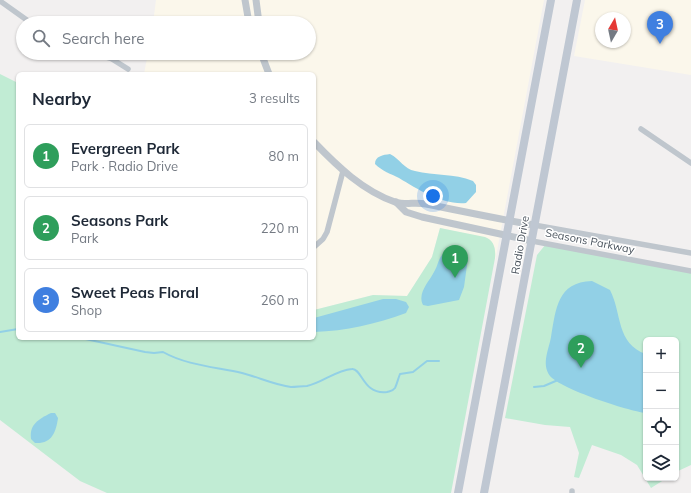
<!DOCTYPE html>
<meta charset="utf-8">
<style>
:root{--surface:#fff;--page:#f2f2f3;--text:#1f2937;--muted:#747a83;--line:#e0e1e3;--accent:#2669d6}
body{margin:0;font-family:Mulish,sans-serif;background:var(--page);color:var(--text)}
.controls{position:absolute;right:12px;bottom:12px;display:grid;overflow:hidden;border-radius:6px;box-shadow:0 1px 3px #0004}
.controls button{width:36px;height:36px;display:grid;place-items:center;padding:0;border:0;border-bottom:1px solid var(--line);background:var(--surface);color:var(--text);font:20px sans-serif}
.compass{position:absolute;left:595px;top:12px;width:36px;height:36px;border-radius:50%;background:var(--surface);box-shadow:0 1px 3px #0004;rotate:9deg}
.you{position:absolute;left:433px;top:196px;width:14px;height:14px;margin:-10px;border:3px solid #fff;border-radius:50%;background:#1a73e8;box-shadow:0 0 0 6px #1a73e833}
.badge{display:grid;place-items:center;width:26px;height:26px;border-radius:50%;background:var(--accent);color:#fff;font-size:13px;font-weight:700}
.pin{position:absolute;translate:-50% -33px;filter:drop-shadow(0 1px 2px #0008)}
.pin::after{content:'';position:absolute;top:21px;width:14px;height:12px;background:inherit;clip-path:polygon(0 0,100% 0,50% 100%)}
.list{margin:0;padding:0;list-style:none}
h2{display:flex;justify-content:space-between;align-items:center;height:52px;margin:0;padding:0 16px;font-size:17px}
h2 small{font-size:13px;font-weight:400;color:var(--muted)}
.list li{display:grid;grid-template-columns:26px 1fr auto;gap:12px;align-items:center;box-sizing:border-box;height:64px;margin:0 8px 8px;padding:0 8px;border:1px solid var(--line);border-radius:6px}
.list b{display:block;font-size:15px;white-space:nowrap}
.list p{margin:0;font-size:13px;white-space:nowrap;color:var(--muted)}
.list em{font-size:13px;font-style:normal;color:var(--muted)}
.icon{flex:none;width:22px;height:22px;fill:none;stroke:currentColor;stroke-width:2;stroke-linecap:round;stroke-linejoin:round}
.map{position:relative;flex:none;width:691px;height:493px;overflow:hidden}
.search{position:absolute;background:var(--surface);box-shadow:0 1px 3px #0004;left:16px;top:16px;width:300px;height:44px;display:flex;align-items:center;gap:10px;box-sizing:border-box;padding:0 14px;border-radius:22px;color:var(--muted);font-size:15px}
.panel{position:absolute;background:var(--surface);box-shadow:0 1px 3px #0004;left:16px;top:72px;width:300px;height:268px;border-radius:6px}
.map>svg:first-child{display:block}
.commercial{fill:#fbf7eb;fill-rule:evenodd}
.green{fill:#c1ecd4}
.water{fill:#92d0e6}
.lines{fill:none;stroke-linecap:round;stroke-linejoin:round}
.stream{stroke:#92d0e6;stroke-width:2}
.minor{stroke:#bfc6cd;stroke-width:5.5}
.tertiary{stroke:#bfc6cd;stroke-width:7}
.secondary{stroke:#bfc7d2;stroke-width:8}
.labels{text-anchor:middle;stroke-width:3;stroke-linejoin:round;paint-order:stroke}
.street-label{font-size:11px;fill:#49525c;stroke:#fff}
</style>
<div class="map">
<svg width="691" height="493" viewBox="0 0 691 493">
<rect width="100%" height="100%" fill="#f2f0f0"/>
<g class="commercial">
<polygon points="156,0 544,0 495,262 495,248 489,239 440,228 432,257 407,296 373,295 314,310 314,74 144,74 148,53 309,53 309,23 153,23"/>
<path d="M 585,0 L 691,0 L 691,75 L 574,56 ZM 601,18 L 625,18 L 625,42 L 601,42 Z"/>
</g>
<g class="green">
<path d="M 0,74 L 18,83 L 18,338 L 314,338 L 314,310 L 373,295 L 407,296 L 432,257 L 440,228 L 485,237 C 494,240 496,249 495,258 L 451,493 L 107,493 L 80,481 L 0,420 Z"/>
<polygon points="546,244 691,271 691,465 676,472 676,340 646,340 646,478 667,478 651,488 637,465 621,455 592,445 579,478 574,477 579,453 570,427 545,425 505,418 537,255"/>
</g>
<g class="water">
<path d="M 390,154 C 400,159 404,169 415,171 C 434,176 454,173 473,181 L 476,185 L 476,192 L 466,203 C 442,205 419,190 399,178 C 391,174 382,171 375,164 C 375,156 383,155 390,154 Z"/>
<path d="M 448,251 L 462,252 L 468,258 L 464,287 L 459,300 L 428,306 L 423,305 C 417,293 429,282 434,272 C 439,264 438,255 448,251 Z"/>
<path d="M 592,281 L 610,290 C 622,313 616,344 646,354 L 646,413 C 628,411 561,389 550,376 C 541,364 549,349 551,337 C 556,309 557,282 592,281 Z"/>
<path d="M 383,299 L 396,299 L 406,302 L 409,307 L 406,313 C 376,324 346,331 314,332 L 314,318 Z"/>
<path d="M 51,413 L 55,413 L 58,418 C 56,432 52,444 35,443 L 31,439 C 29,424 39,419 51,413 Z"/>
</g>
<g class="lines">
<g class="stream">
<polyline points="0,332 18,329"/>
<path d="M 81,338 L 145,352 L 154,353 L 163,352 C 186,365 215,367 242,373 C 258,377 275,385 291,387 C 296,387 302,386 307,386 C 322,383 336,370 352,369 C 362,368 363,395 387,392 C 390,391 393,391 395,388 C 397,384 398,379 400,374 L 413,372 L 427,361 L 439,361"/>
<polyline points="534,387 544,386 558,380"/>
</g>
<g class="minor">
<polyline points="0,1 31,23"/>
<polyline points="93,53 112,59 128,69"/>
<polyline points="641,129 691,163"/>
<polyline points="534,225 691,253"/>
<polyline points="532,241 691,271"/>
<polyline points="314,247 323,239 327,232 343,171"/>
<polyline points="572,491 572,493"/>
</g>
<g class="tertiary">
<polyline points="245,0 249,23"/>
<polyline points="256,0 259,23"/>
<polyline points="261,53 269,74"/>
<path d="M 314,142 C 337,166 363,191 395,202 C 405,205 416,202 426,204 C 462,211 498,219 534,225"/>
<polyline points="396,202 406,212 422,217 532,241"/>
</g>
<g class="secondary">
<polyline points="458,493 551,0"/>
<polyline points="484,493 577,0"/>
</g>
</g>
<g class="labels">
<g class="street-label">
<text transform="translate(590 241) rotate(11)" y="4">Seasons Parkway</text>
<text transform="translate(520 245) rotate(-80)" y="4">Radio Drive</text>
</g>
</g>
</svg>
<div class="controls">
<button>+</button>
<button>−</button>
<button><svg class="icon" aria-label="locate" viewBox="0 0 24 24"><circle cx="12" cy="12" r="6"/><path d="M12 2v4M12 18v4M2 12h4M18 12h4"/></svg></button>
<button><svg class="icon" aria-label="layers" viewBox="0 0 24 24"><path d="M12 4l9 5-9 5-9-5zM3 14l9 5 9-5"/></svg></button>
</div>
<svg class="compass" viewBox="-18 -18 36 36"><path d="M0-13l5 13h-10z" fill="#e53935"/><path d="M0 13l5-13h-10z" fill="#747a83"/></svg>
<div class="you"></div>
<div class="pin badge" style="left:455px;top:278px;background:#2e9e5b">1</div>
<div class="pin badge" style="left:581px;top:368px;background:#2e9e5b">2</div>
<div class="pin badge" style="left:660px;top:44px;background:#3f7fe0">3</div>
<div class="search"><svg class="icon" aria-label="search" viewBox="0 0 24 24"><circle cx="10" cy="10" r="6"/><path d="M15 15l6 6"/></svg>Search here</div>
<section class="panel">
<h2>Nearby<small>3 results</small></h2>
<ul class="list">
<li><span class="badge" style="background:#2e9e5b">1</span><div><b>Evergreen Park</b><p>Park · Radio Drive</p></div><em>80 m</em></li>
<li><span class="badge" style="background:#2e9e5b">2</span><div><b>Seasons Park</b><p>Park</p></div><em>220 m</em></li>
<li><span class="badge" style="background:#3f7fe0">3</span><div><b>Sweet Peas Floral</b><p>Shop</p></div><em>260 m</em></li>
</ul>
</section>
</div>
